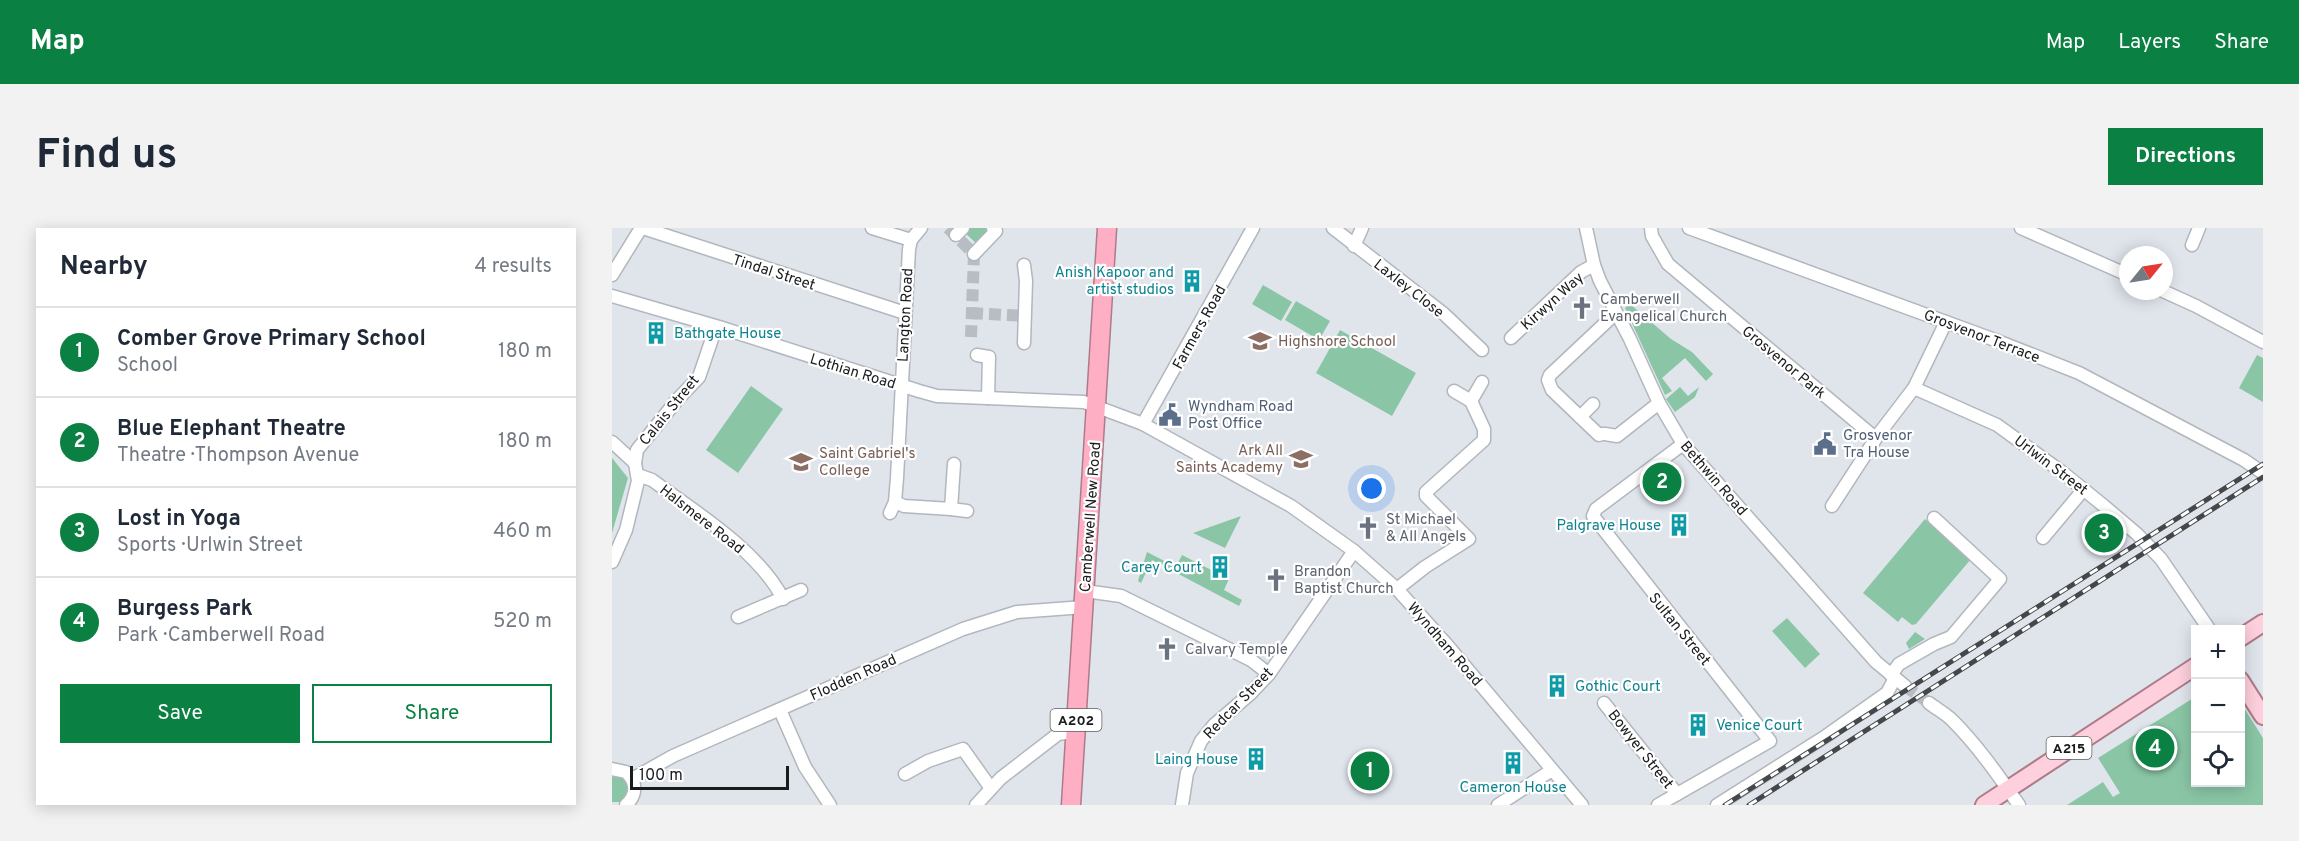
<!DOCTYPE html>
<meta charset="utf-8">
<style>
:root{--surface:#fff;--page:#f2f2f3;--text:#1f2937;--muted:#747a83;--line:#e0e1e3;--accent:#0b8043}
body{margin:0;font-family:Overpass,sans-serif;background:var(--page);color:var(--text)}
.controls{position:absolute;right:18px;bottom:18px;display:grid;overflow:hidden;border-radius:0px;box-shadow:0 3px 15px #0003}
.controls button{width:54px;height:54px;display:grid;place-items:center;padding:0;border:0;border-bottom:2px solid var(--line);background:var(--surface);color:var(--text);font:30px sans-serif}
.compass{position:absolute;left:1507px;top:18px;width:54px;height:54px;border-radius:50%;background:var(--surface);box-shadow:0 3px 15px #0003;rotate:60deg}
.scale{position:absolute;left:18px;bottom:15px;width:159px;box-sizing:border-box;padding-left:6px;border:3px solid #191b1d;border-top:0;font-size:16px;line-height:21px;white-space:nowrap;color:#191b1d;-webkit-text-stroke:4px #fff;paint-order:stroke}
.you{position:absolute;left:760px;top:261px;width:21px;height:21px;margin:-15px;border:4px solid #fff;border-radius:50%;background:#1a73e8;box-shadow:0 0 0 9px #1a73e833}
.badge{display:grid;place-items:center;width:39px;height:39px;border-radius:50%;background:var(--accent);color:#fff;font-size:20px;font-weight:700}
.pin{position:absolute;translate:-50% -50%;border:3px solid #fff;box-shadow:0 2px 6px #0006}
.list{margin:0;padding:0;list-style:none}
h2{display:flex;justify-content:space-between;align-items:center;height:78px;margin:0;padding:0 24px;font-size:26px}
h2 small{font-size:20px;font-weight:400;color:var(--muted)}
.list li{display:grid;grid-template-columns:39px 1fr auto;gap:18px;align-items:center;box-sizing:border-box;height:90px;padding:0 24px;border-top:2px solid var(--line)}
.list b{display:block;font-size:22px;white-space:nowrap}
.list p{margin:0;font-size:20px;white-space:nowrap;color:var(--muted)}
.list em{font-size:20px;font-style:normal;color:var(--muted)}
.actions{display:flex;gap:12px;padding:18px 24px}
.actions a{flex:1;padding:14px 0;border:2px solid var(--accent);border-radius:0px;text-align:center;font-size:21px;color:var(--accent)}
.actions .main{background:var(--accent);color:#fff}
.icon{flex:none;width:33px;height:33px;fill:none;stroke:currentColor;stroke-width:2;stroke-linecap:round;stroke-linejoin:round}
.map{position:relative;flex:none;width:1651px;height:577px;overflow:hidden;border-radius:0px}
header{display:flex;align-items:center;gap:36px;box-sizing:border-box;height:84px;padding:0 30px;background:var(--accent);color:#fff}
header strong{font-size:28px}
nav{display:flex;gap:33px;margin-inline-start:auto;font-size:21px}
.intro{display:flex;align-items:center;justify-content:space-between;box-sizing:border-box;height:144px;padding:0 36px}
h1{margin:0;font-size:42px}
.button{padding:15px 27px;border-radius:0px;background:var(--accent);color:#fff;font-size:21px;font-weight:700}
main{display:flex;gap:36px;padding:0 36px}
aside{flex:1;background:var(--surface);border-radius:0px;box-shadow:0 3px 15px #0003}
.map>svg:first-child{display:block}
.green{fill:#8ac6a6}
.lines{fill:none;stroke-linecap:round;stroke-linejoin:round}
.minor-tunnel{stroke:#b8bdc3;stroke-width:12;stroke-dasharray:12 6;stroke-linecap:butt}
.minor-casing{stroke:#b2b6bd;stroke-width:15}
.major-casing{stroke:#ae7b8a;stroke-width:20}
.highway-casing{stroke:#ae7b8a;stroke-width:21}
.minor{stroke:#fff;stroke-width:12}
.major{stroke:#fecfdc;stroke-width:16}
.highway{stroke:#feafc4;stroke-width:18}
.rail-casing{stroke:#45484b;stroke-width:5}
.rail{stroke:#fff;stroke-width:3;stroke-dasharray:9;stroke-linecap:butt}
.labels{text-anchor:middle;stroke-width:4.5;stroke-linejoin:round;paint-order:stroke}
.shield{fill:#fff;stroke:#5e5f61;stroke-width:1.5}
.shield-label{font-size:14px;font-weight:bold;fill:#191b1d}
.street-label{font-size:15px;fill:#191b1d;stroke:#fff}
.culture-label{font-size:15px;fill:#0d838f;stroke:#fff;text-anchor:end}
.worship-label{font-size:15px;fill:#5b616d;stroke:#fff;text-anchor:start}
.education-label{font-size:15px;fill:#785e54;stroke:#fff;text-anchor:start}
.service-label{font-size:15px;fill:#4e5e75;stroke:#fff;text-anchor:start}
</style>
<header>
<strong>Map</strong>
<nav><a>Map</a><a>Layers</a><a>Share</a></nav>
</header>
<div class="intro"><h1>Find us</h1><a class="button">Directions</a></div>
<main>
<aside>
<h2>Nearby<small>4 results</small></h2>
<ul class="list">
<li><span class="badge">1</span><div><b>Comber Grove Primary School</b><p>School</p></div><em>180 m</em></li>
<li><span class="badge">2</span><div><b>Blue Elephant Theatre</b><p>Theatre · Thompson Avenue</p></div><em>180 m</em></li>
<li><span class="badge">3</span><div><b>Lost in Yoga</b><p>Sports · Urlwin Street</p></div><em>460 m</em></li>
<li><span class="badge">4</span><div><b>Burgess Park</b><p>Park · Camberwell Road</p></div><em>520 m</em></li>
</ul>
<div class="actions"><a class="main">Save</a><a>Share</a></div>
</aside>
<div class="map">
<svg width="1651" height="577" viewBox="0 0 1651 577">
<rect width="100%" height="100%" fill="#e0e5ec"/>
<g class="green">
<polygon points="355,0 377,0 380,3 366,17 352,4"/>
<polygon points="651,57 680,74 669,93 640,76"/>
<polygon points="684,73 718,93 707,112 673,92"/>
<polygon points="1018,76 1059,111 1080,124 1101,146 1094,153 1073,130 1050,150 1060,163 1053,167 1013,80"/>
<polygon points="728,102 804,145 780,188 704,145"/>
<polygon points="1645,127 1651,130 1651,174 1627,160"/>
<polygon points="139,158 171,181 126,245 94,222"/>
<polygon points="1068,159 1076,168 1087,159 1083,169 1063,184 1054,171"/>
<polygon points="0,230 16,250 0,305"/>
<polygon points="629,288 613,320 581,305"/>
<polygon points="1313,291 1359,331 1304,396 1300,397 1290,389 1286,394 1251,365"/>
<polygon points="535,324 564,339 570,327 617,351 612,362 630,372 627,378 540,332 529,355 526,353"/>
<polygon points="1175,390 1208,426 1193,440 1160,403"/>
<polygon points="1303,404 1313,411 1297,421 1294,415"/>
<polygon points="1583,469 1584,554 1628,554 1629,475 1651,510 1651,577 1455,577 1491,554 1501,569 1508,565 1486,530"/>
<polygon points="6,548 10,548 19,558 12,574 0,574 0,549"/>
</g>
<g class="lines">
<g class="minor-tunnel">
<polyline points="336,0 362,26 359,109"/>
<polyline points="359,85 413,88"/>
<polyline points="1293,458 1317,475"/>
</g>
<g class="minor-casing">
<g id="minor">
<polyline points="31,0 293,85"/>
<polyline points="260,0 299,12"/>
<polyline points="721,0 832,86 870,122"/>
<polyline points="974,0 982,37 988,53 1018,111 1047,175 1071,216 1264,434 1293,458"/>
<polyline points="1039,0 1040,8 1056,36 1261,208 1266,207 1302,160 1334,94"/>
<polyline points="1077,0 1383,112 1467,145 1632,232 1651,245"/>
<polyline points="1409,0 1516,47"/>
<polyline points="344,7 351,0"/>
<polyline points="1580,17 1587,0"/>
<polyline points="742,18 750,0"/>
<polyline points="362,26 384,3 381,0"/>
<polyline points="412,37 414,53 412,115"/>
<polyline points="0,47 29,0"/>
<polyline points="1551,63 1584,78 1651,114"/>
<polyline points="0,68 107,99 307,163 325,168 472,174 531,196 679,278 742,323 785,361 836,418 970,577"/>
<polyline points="899,110 969,44 982,37"/>
<polyline points="365,127 377,129 376,170"/>
<polyline points="1302,160 1385,197 1450,244 1492,278 1525,306 1549,331 1597,401"/>
<polyline points="859,173 870,154"/>
<polyline points="968,189 981,176"/>
<polyline points="531,196 641,0"/>
<polyline points="990,206 987,207 940,162 936,152 938,147 1004,85"/>
<polyline points="993,206 1005,208 1047,175"/>
<polyline points="0,214 23,235"/>
<polyline points="342,236 339,281 355,283"/>
<path d="M 26,247 L 40,252 C 82,283 147,323 171,371"/>
<polyline points="283,274 292,278 339,281"/>
<polyline points="1220,278 1266,207"/>
<polyline points="278,285 283,274 285,250 297,21 299,12 309,0"/>
<polyline points="1431,310 1472,261"/>
<polyline points="0,334 14,302 26,253 23,235 25,222 65,172 87,149 104,99"/>
<polyline points="785,361 813,339 857,311 814,268 814,264 872,212 872,201 859,173 842,163"/>
<polyline points="473,363 509,368 639,432 657,446"/>
<polyline points="126,389 189,362"/>
<polyline points="1279,447 1287,436 1322,416 1339,409 1388,351 1322,290"/>
<polyline points="992,475 1065,566"/>
<path d="M 1317,475 C 1325,481 1334,486 1340,492 C 1366,518 1386,547 1407,577"/>
<polyline points="168,482 193,539 218,577"/>
<path d="M 0,541 L 14,544 C 25,554 25,567 14,577"/>
<polyline points="293,546 316,533 351,521 378,559"/>
<polyline points="20,551 61,528 351,401 405,384 472,379"/>
<polyline points="364,577 389,550 446,506 463,504"/>
<polyline points="570,577 575,545 589,513 602,497 638,466 657,446 742,323"/>
<polyline points="886,577 940,542"/>
<polyline points="1046,577 1158,513 981,288 984,281 1071,216"/>
<polyline points="1105,577 1214,508 1275,465 1283,450"/>
</g>
</g>
<g class="major-casing">
<g id="major">
<polyline points="1628,410 1651,395"/>
<polyline points="1628,452 1651,488"/>
<polyline points="1372,577 1584,438"/>
</g>
</g>
<g class="highway-casing">
<polyline id="highway" points="459,577 495,0"/>
</g>
<use href="#minor" class="minor"/>
<use href="#major" class="major"/>
<use href="#highway" class="highway"/>
<g class="rail-casing">
<g id="rail">
<polyline points="1113,577 1651,236"/>
<polyline points="1137,577 1651,249"/>
</g>
</g>
<use href="#rail" class="rail"/>
</g>
<defs>
<g id="building-bare" transform="scale(1.8)"><path d="M-4-6H4V6H1V3H-1V6H-4ZM-2.5-4.3h1.7v1.8h-1.7ZM.8-4.3h1.7v1.8H.8ZM-2.5-1h1.7V.8h-1.7ZM.8-1h1.7V.8H.8Z" fill="#0f9aa8" stroke="#fff" stroke-width="2.5" paint-order="stroke"/></g>
<g id="church-bare" transform="scale(1.8)"><path d="M-1.2-6h2.4v3.5h3.3v2.4h-3.3V6h-2.4V-.1h-3.3v-2.4h3.3Z" fill="#6b7280" stroke="#fff" stroke-width="2.5" paint-order="stroke"/></g>
<g id="school-bare" transform="scale(1.8)"><path d="M0-5L7-2L0 1L-7-2ZM-4 1L0 2.5L4 1V4Q0 6-4 4Z" fill="#8d6e63" stroke="#fff" stroke-width="2.5" paint-order="stroke"/></g>
<g id="civic-bare" transform="scale(1.8)"><path d="M-.6-6.5H3V-4.5H.6V-3L4-1V1h2V6H-6V1h2V-1L-.6-3ZM-1.2 2.5V6h2.4V2.5Z" fill="#5c6f8a" stroke="#fff" stroke-width="2.5" paint-order="stroke"/></g>
</defs>
<g fill-rule="evenodd">
<use href="#building-bare" x="580" y="53"/>
<use href="#church-bare" x="970" y="80"/>
<use href="#building-bare" x="44" y="105"/>
<use href="#school-bare" x="648" y="113"/>
<use href="#civic-bare" x="558" y="187"/>
<use href="#civic-bare" x="1213" y="216"/>
<use href="#school-bare" x="689" y="231"/>
<use href="#school-bare" x="189" y="234"/>
<use href="#building-bare" x="1067" y="297"/>
<use href="#church-bare" x="756" y="300"/>
<use href="#building-bare" x="608" y="339"/>
<use href="#church-bare" x="664" y="352"/>
<use href="#church-bare" x="555" y="421"/>
<use href="#building-bare" x="945" y="458"/>
<use href="#building-bare" x="1086" y="497"/>
<use href="#building-bare" x="644" y="531"/>
<use href="#building-bare" x="901" y="535"/>
</g>
<g class="labels">
<g class="shield">
<rect x="438.5" y="481" width="51" height="22" rx="4.5"/>
<rect x="1434.5" y="509" width="45" height="22" rx="4.5"/>
</g>
<g class="shield-label">
<text x="464" y="497">A202</text>
<text x="1457" y="525">A215</text>
</g>
<g class="street-label">
<text transform="translate(162 44) rotate(18)" y="5">Tindal Street</text>
<text transform="translate(797 60) rotate(38)" y="5">Laxley Close</text>
<text transform="translate(940 73) rotate(-42)" y="5">Kirwyn Way</text>
<text transform="translate(293 87) rotate(-87)" y="5">Langton Road</text>
<text transform="translate(587 99) rotate(-61)" y="5">Farmers Road</text>
<text transform="translate(1370 108) rotate(21)" y="5">Grosvenor Terrace</text>
<text transform="translate(1172 134) rotate(40)" y="5">Grosvenor Park</text>
<text transform="translate(241 143) rotate(17)" y="5">Lothian Road</text>
<text transform="translate(57 182) rotate(-51)" y="5">Calais Street</text>
<text transform="translate(1439 237) rotate(37)" y="5">Urlwin Street</text>
<text transform="translate(1102 250) rotate(49)" y="5">Bethwin Road</text>
<text transform="translate(478 289) rotate(-86)" y="5">Camberwell New Road</text>
<text transform="translate(90 291) rotate(38)" y="5">Halsmere Road</text>
<text transform="translate(1068 401) rotate(51)" y="5">Sultan Street</text>
<text transform="translate(833 416) rotate(49)" y="5">Wyndham Road</text>
<text transform="translate(241 449) rotate(-24)" y="5">Flodden Road</text>
<text transform="translate(626 475) rotate(-46)" y="5">Redcar Street</text>
<text transform="translate(1029 521) rotate(52)" y="5">Bowyer Street</text>
</g>
<g class="culture-label">
<text x="562" y="49">Anish Kapoor and<tspan x="562" dy="17">artist studios</tspan></text>
<text x="62" y="110" text-anchor="start">Bathgate House</text>
<text x="1049" y="302">Palgrave House</text>
<text x="590" y="344">Carey Court</text>
<text x="963" y="463" text-anchor="start">Gothic Court</text>
<text x="1104" y="502" text-anchor="start">Venice Court</text>
<text x="626" y="536">Laing House</text>
<text x="901" y="564" text-anchor="middle">Cameron House</text>
</g>
<g class="worship-label">
<text x="988" y="76">Camberwell<tspan x="988" dy="17">Evangelical Church</tspan></text>
<text x="774" y="296">St Michael<tspan x="774" dy="17">&amp; All Angels</tspan></text>
<text x="682" y="348">Brandon<tspan x="682" dy="17">Baptist Church</tspan></text>
<text x="573" y="426">Calvary Temple</text>
</g>
<g class="education-label">
<text x="666" y="118">Highshore School</text>
<text x="671" y="227" text-anchor="end">Ark All<tspan x="671" dy="17">Saints Academy</tspan></text>
<text x="207" y="230">Saint Gabriel's<tspan x="207" dy="17">College</tspan></text>
</g>
<g class="service-label">
<text x="576" y="183">Wyndham Road<tspan x="576" dy="17">Post Office</tspan></text>
<text x="1231" y="212">Grosvenor<tspan x="1231" dy="17">Tra House</tspan></text>
</g>
</g>
</svg>
<div class="controls">
<button>+</button>
<button>−</button>
<button><svg class="icon" aria-label="locate" viewBox="0 0 24 24"><circle cx="12" cy="12" r="6"/><path d="M12 2v4M12 18v4M2 12h4M18 12h4"/></svg></button>
</div>
<svg class="compass" viewBox="-18 -18 36 36"><path d="M0-13l5 13h-10z" fill="#e53935"/><path d="M0 13l5-13h-10z" fill="#747a83"/></svg>
<div class="scale">100 m</div>
<div class="you"></div>
<div class="pin badge" style="left:758px;top:543px">1</div>
<div class="pin badge" style="left:1050px;top:254px">2</div>
<div class="pin badge" style="left:1492px;top:305px">3</div>
<div class="pin badge" style="left:1543px;top:520px">4</div>
</div>
</main>
